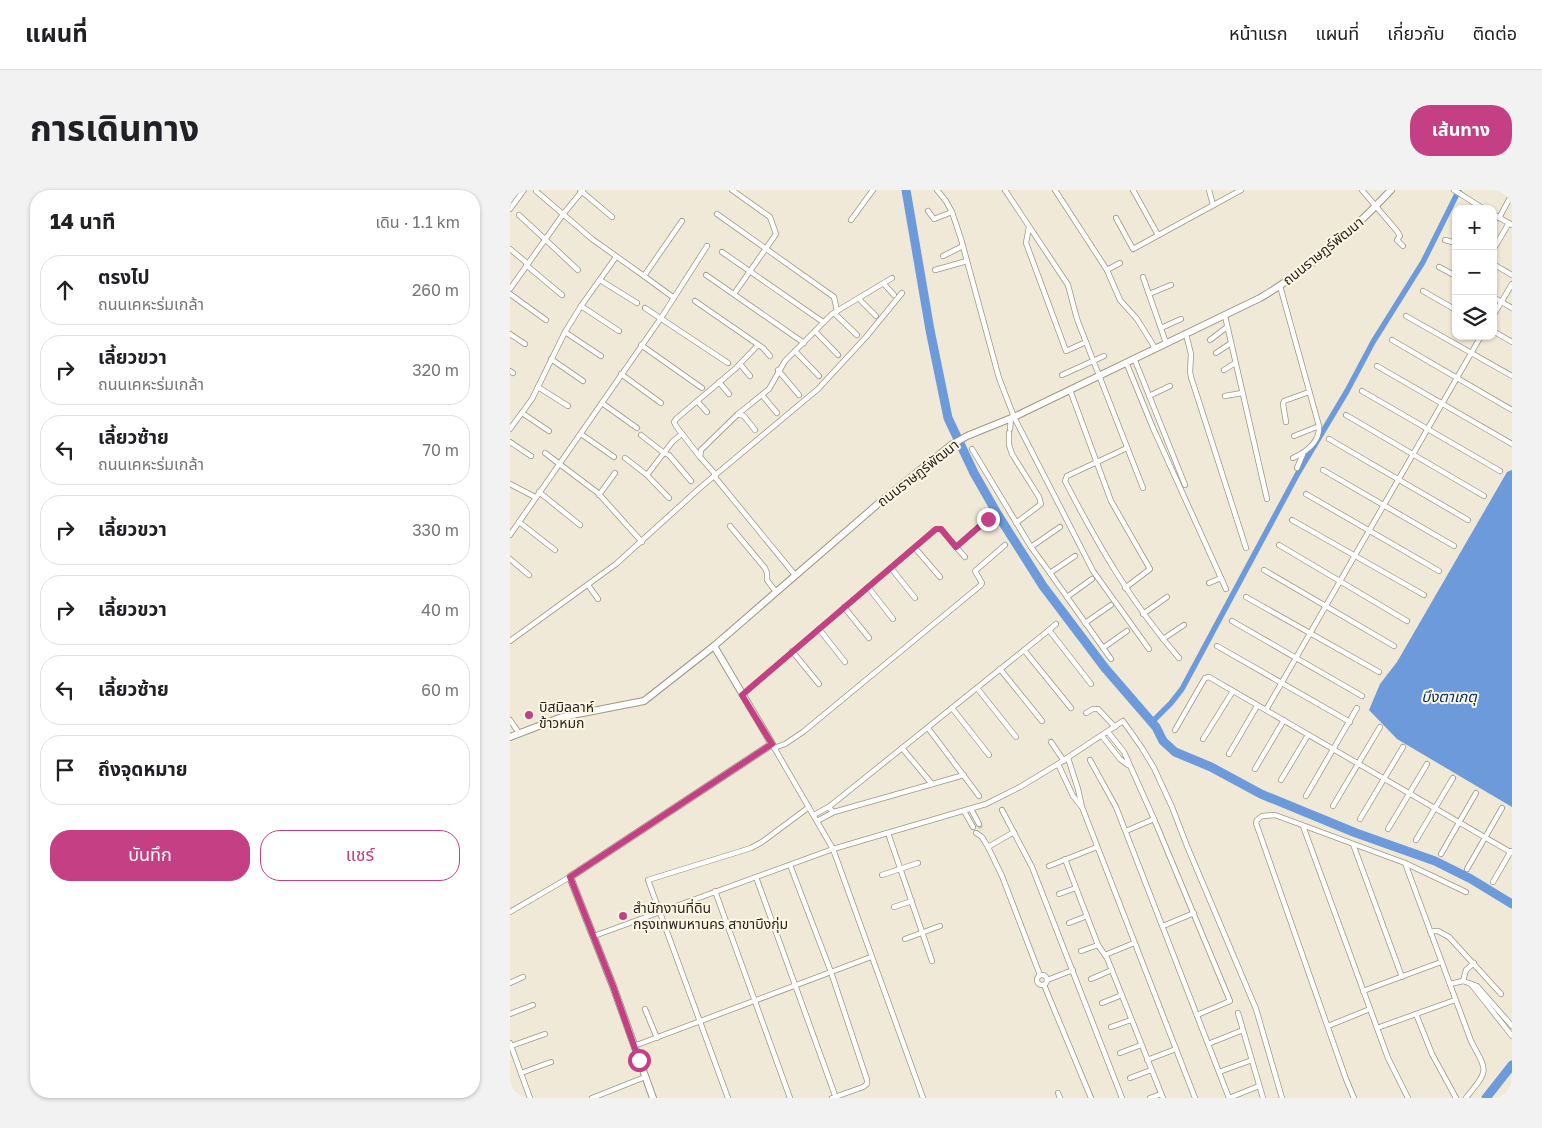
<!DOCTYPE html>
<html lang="th">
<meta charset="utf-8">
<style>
:root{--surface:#fff;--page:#f2f2f2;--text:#202124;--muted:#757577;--line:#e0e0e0;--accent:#c43f83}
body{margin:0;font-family:"Golos Text","Noto Sans Thai",sans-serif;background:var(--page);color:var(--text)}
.controls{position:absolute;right:15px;top:15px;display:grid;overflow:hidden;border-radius:10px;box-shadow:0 1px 4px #0004}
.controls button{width:45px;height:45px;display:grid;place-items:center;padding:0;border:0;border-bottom:1px solid var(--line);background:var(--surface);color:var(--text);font:25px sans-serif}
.stop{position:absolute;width:15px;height:15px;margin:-11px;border:4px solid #c43f83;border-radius:50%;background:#fff}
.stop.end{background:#c43f83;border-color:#fff;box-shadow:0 1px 5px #0008}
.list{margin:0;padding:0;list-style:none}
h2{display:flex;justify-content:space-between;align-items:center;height:65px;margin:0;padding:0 20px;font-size:21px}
h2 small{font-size:16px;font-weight:400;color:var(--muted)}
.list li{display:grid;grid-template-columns:32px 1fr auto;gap:15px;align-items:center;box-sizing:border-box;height:70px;margin:0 10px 10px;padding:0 10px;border:1px solid var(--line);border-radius:20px}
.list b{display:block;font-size:19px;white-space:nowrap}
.list p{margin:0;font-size:16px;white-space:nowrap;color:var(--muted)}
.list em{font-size:16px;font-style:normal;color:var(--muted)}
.actions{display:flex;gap:10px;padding:15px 20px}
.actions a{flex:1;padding:11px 0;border:1px solid var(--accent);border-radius:20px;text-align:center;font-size:18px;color:var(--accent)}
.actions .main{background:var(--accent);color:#fff}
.icon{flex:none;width:28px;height:28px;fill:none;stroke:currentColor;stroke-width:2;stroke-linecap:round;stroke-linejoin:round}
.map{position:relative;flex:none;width:1002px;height:908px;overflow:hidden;border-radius:20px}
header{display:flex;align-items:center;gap:30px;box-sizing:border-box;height:70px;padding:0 25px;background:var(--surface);border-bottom:1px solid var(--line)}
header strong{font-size:24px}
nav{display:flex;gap:28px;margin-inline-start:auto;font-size:18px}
.intro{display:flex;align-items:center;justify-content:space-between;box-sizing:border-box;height:120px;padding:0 30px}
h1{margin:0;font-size:35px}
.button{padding:12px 22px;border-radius:20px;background:var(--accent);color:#fff;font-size:18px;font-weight:700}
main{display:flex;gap:30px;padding:0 30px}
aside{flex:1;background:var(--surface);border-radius:20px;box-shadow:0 1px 4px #0004}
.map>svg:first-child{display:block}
.water{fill:#6d9ada}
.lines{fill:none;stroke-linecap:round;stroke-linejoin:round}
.canal{stroke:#6d9ada;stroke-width:5.5}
.river{stroke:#6d9ada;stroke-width:9}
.street-tunnel{stroke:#c8c2b2;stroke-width:4.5;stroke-dasharray:4.5 2;stroke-linecap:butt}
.street-casing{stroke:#9e9787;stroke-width:6}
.secondary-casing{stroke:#9e9787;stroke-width:8}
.street{stroke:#fff;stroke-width:4.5}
.secondary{stroke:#fff;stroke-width:6}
.route{stroke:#c43f83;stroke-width:6}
.poi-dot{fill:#c43f83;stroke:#fef6e5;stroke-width:2}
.labels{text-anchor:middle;stroke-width:4;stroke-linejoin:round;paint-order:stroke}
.street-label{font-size:14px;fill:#28251f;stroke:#fef6e5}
.poi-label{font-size:14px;fill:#28251f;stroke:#fef6e5;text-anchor:start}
.water-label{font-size:15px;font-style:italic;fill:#03316a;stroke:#fef6e5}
</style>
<header>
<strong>แผนที่</strong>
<nav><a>หน้าแรก</a><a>แผนที่</a><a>เกี่ยวกับ</a><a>ติดต่อ</a></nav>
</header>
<div class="intro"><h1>การเดินทาง</h1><a class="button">เส้นทาง</a></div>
<main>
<aside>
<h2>14 นาที<small>เดิน · 1.1 km</small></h2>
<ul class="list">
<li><svg class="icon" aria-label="ahead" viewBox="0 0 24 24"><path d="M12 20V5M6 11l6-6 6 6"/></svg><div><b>ตรงไป</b><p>ถนนเคหะร่มเกล้า</p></div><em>260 m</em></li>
<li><svg class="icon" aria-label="right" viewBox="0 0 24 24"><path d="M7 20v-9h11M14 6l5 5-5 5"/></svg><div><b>เลี้ยวขวา</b><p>ถนนเคหะร่มเกล้า</p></div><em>320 m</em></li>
<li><svg class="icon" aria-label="left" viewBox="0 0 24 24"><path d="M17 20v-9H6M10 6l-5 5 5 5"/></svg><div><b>เลี้ยวซ้าย</b><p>ถนนเคหะร่มเกล้า</p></div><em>70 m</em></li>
<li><svg class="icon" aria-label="right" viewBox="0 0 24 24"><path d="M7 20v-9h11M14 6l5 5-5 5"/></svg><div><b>เลี้ยวขวา</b></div><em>330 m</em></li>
<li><svg class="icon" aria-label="right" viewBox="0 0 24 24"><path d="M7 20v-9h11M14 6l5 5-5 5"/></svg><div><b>เลี้ยวขวา</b></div><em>40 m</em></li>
<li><svg class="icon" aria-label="left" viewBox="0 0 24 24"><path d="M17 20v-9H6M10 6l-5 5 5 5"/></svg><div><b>เลี้ยวซ้าย</b></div><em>60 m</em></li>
<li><svg class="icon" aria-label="arrive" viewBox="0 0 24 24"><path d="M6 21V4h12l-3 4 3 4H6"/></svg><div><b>ถึงจุดหมาย</b></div></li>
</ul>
<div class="actions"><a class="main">บันทึก</a><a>แชร์</a></div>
</aside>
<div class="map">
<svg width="1002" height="908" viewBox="0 0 1002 908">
<rect width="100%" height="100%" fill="#f0e9d7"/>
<polygon class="water" points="1002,280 1002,617 887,549 859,520 870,494 887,472 997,282"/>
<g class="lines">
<polyline class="canal" points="641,533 661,513 672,499 788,283 837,201 863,152 913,72 949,0"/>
<g class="river">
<polyline points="396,0 420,140 438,228 464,283 488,325 533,396 595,478 646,537 653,551 665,562 701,577 751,604 846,643 925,671 961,689 1002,714"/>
<polyline points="976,908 1002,875"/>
</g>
<polyline class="street-tunnel" points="469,634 472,640"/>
<g class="street-casing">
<g id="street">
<polyline points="70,0 102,27"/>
<polyline points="222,0 260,27 266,44 224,104"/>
<polyline points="427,0 436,11 442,22 451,49 489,188 504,227 583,381 639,459"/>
<polyline points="495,0 558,95 567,129 633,298"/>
<polyline points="545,0 597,80 610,110 627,129 645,158"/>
<polyline points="623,0 648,45"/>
<polyline points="699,0 703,15"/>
<polyline points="852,0 887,41 890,46 887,50 893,56"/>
<polyline points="944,0 974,19"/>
<polyline points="26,1 82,49 134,86 172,31"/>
<polyline points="0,19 14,0"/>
<polyline points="418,21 424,29 442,22"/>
<polyline points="207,24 324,107 327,121"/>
<polyline points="983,24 1002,35"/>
<polyline points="9,25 68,80"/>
<polyline points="606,28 623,59 731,0"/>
<polyline points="989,28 1002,4"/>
<polyline points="341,30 363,0"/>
<polyline points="519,37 516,53 556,161 576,152"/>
<polyline points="935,50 946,53"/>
<polyline points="0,59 18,74"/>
<polyline points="983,60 999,33"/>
<polyline points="212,62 313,132"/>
<polyline points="433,66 453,56"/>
<polyline points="983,74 1002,85"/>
<polyline points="16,75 52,105"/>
<polyline points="929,77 946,86"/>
<polyline points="425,80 457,71"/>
<polyline points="597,80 610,73"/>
<polyline points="196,85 294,153"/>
<polyline points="134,86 164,108"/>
<polyline points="633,87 656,153"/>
<polyline points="90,90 127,113"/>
<polyline points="374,94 384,105"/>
<path d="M 770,96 L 809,236 C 810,252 796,262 783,268"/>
<polyline points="0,99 54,23 73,0"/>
<polyline points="913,101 946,120"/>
<polyline points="0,104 36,130"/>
<polyline points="639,104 661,95"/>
<polyline points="983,107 1002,118"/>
<polyline points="349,109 366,126"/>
<polyline points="185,111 253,158 260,166"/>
<polyline points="71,116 109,141"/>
<polyline points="135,118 218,173"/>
<polyline points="324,123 347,145"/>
<polyline points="715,126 757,309"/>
<polyline points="896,126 1002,186"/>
<polyline points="983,126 1002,94"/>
<polyline points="651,138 671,129"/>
<polyline points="305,141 328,165"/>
<polyline points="983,141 1002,152"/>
<polyline points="55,142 91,166"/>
<polyline points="0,144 15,154"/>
<polyline points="676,144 681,164 680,182 681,187 736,358"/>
<polyline points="700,150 717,137"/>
<polyline points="882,150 1002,220"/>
<polyline points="131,155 192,198"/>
<polyline points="285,161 309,186"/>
<polyline points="706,163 721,153"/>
<polyline points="624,168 675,295"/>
<polyline points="41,169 73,191"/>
<polyline points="616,172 643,238 716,399"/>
<polyline points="230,174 240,186"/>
<polyline points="867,176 1002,254"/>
<polyline points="268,180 289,205"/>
<polyline points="714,180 725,173"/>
<polyline points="0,181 3,183"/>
<polyline points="111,184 151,213"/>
<polyline points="552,185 594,166"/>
<polyline points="209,192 219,204"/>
<polyline points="28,197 58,216"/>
<polyline points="560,200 601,311 640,379 615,398"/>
<polyline points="852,201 990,281"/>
<polyline points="252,205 267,223"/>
<polyline points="639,206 660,196"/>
<polyline points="715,206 732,203"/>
<polyline points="187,211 197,222"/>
<polyline points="92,213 127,238"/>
<polyline points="12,223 39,241"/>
<polyline points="228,224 259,199 275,171 322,124 382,88"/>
<polyline points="836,225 974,306"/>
<polyline points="776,232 773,214 774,211 799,202"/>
<polyline points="0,239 22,209 55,142 71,116 106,67"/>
<polyline points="500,239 501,228"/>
<polyline points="499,243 499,255 502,264 529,307 531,314 506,333"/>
<polyline points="71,244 104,267"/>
<polyline points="131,245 154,263 159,265 181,291"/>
<polyline points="784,246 809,236"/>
<polyline points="819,249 958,330"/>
<polyline points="0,252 21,266"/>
<path d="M 617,258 L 557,286 L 555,291 C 588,355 622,414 669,468"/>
<polyline points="462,259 521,357 540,383 565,366"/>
<polyline points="35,263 88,303 132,352"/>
<polyline points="190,267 166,236 164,232 166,229 225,179 248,155"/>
<polyline points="115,268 137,285 159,308"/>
<polyline points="787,278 793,264"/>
<polyline points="813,280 944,356"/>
<polyline points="137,285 163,251 172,244"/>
<polyline points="206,285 190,267 191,260 228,224 234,226 245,240"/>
<polyline points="204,286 285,385"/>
<polyline points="0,294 25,307"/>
<polyline points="29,302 70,335"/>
<polyline points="796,304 929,381"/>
<polyline points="89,305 105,283"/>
<polyline points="782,330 914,405"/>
<polyline points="9,332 45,360"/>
<polyline points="220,336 255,378 257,383 257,390 266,402"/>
<polyline points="0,345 151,128 197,56"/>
<polyline points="769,355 897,431"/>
<polyline points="446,357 455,367"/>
<polyline points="521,357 550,337"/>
<polyline points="405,358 430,387"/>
<polyline points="0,369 19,385"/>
<polyline points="381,378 405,408"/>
<polyline points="754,380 884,456"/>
<polyline points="540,383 601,469"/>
<polyline points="699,393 711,388"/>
<polyline points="78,395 88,409"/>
<polyline points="358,397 383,429"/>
<polyline points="557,407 582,389"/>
<polyline points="736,407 869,482"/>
<polyline points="334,417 359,448"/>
<polyline points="633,424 657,407"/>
<polyline points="722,431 852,506"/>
<polyline points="575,433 601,415"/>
<polyline points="309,439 335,472"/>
<polyline points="539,440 546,434"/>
<polyline points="653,449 674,435"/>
<polyline points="0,451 106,374 191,297 308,199 356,147 392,103"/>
<polyline points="707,456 840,532"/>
<polyline points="593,458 617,441"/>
<polyline points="514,460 561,518"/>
<polyline points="282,461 309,494"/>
<polyline points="490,479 532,531"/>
<polyline points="467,498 506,547"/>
<polyline points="232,505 426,339 431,339 446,357 478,329"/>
<polyline points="442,518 479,565"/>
<polyline points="756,520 971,146"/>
<polyline points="576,523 583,519 588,519 605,537"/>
<polyline points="0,530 9,543"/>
<polyline points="418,538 469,606"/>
<polyline points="665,540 695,488 699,487 1002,663"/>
<polyline points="598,542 614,562 644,629 720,811 687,825"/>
<polyline points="592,546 610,569 618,575"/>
<polyline points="693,549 723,501"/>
<polyline points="541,552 554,571"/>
<polyline points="262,554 323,659 413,908"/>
<polyline points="264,558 275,554 293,542 471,395 472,393 465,381 495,355"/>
<polyline points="392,558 422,594"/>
<polyline points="719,564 747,516"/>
<polyline points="558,568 568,599 572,617 685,908"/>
<polyline points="580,570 606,617 719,908 749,896"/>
<polyline points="548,574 563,606 571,616"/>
<polyline points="745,579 774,530"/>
<polyline points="454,585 324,622 320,619 320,616 539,440 581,494"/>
<polyline points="771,590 798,545"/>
<polyline points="796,606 847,518"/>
<polyline points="823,616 870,537"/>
<polyline points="461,619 469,634"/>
<polyline points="492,620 522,677 612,908"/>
<polyline points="454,621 463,637"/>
<polyline points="304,625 320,616"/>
<polyline points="850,629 893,557"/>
<polyline points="307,631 324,622"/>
<polyline points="793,636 878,868 898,908"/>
<polyline points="878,639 917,574"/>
<polyline points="616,641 644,629"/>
<polyline points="378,643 422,771"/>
<polyline points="466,643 472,647 478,657 492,686 530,785"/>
<polyline points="906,650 943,588"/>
<polyline points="843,654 892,787"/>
<polyline points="478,657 504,642"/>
<polyline points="931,664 966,603"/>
<polyline points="555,669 588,755 597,768 653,908"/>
<path d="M 895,673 L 961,851 C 978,883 979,879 956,908"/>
<polyline points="280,675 321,782 357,890 357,894 353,897 322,908"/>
<polyline points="539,676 587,657"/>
<polyline points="957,679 992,618"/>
<polyline points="372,685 408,673"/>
<polyline points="246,687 326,908"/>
<polyline points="983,692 1001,661"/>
<polyline points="205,701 280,908"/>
<polyline points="549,704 566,698"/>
<polyline points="384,717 402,711"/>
<polyline points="0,722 60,687"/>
<polyline points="559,733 577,726"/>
<polyline points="653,736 684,723"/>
<polyline points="920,741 928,741 939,747 991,804"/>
<polyline points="84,746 323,659 476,614 510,597 548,574 613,531 632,558 644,578 662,617 677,656 746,819 772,908"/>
<polyline points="395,749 430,736"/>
<polyline points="571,761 588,755"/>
<polyline points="595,765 624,753"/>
<circle cx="532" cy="790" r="5"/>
<polyline points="581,789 602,780"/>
<polyline points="537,790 563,780"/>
<polyline points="953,791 956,780 964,773"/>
<polyline points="0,793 13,787"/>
<polyline points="940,794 953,791 967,796 1002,836"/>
<polyline points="961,794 1002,846"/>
<polyline points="534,795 581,908"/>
<polyline points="853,801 931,772"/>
<polyline points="592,813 612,805"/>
<polyline points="135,819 147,848"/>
<polyline points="728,823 753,908"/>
<polyline points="0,824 23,815"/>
<polyline points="906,824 922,864 946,908"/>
<polyline points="818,836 860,819"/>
<polyline points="601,837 621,830"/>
<polyline points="867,838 945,810"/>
<polyline points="0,853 20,908"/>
<polyline points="698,854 733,840"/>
<polyline points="1,856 35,844"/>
<polyline points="124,856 361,767"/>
<polyline points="610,863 631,855"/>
<polyline points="637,870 666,859"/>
<polyline points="709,882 742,870"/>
<polyline points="11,883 41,872"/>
<polyline points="620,888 641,880"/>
<polyline points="548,903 550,908"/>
<polyline points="82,908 135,887"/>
<polyline points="218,908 138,690 241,658 252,652 299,617"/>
<polyline points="640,908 651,904"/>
<polyline points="844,908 836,889 746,633 747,630 752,626 765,625 895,673 956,702"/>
</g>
</g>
<g class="secondary-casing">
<g id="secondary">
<path d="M 0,547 L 52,527 L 134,511 L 204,456 L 369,313 L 441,255 L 457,246 L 504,227 L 750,108 C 799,79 842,42 881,0"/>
<polyline points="143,908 103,796 60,687 262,554 204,456"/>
</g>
</g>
<use href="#street" class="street"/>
<use href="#secondary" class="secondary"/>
</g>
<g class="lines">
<polyline class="route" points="129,870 103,796 60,687 262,554 232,505 426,339 431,339 446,357 478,329"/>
</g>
<g class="poi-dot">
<circle cx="19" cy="525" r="5"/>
<circle cx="113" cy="726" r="5"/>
</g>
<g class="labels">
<g class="street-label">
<text transform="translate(813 61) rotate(-39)" y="5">ถนนราษฏร์พัฒนา</text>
<text transform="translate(408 283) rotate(-38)" y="5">ถนนราษฏร์พัฒนา</text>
</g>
<g class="poi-label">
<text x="29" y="522">บิสมิลลาห์<tspan x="29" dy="16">ข้าวหมก</tspan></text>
<text x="123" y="723">สำนักงานที่ดิน<tspan x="123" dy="16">กรุงเทพมหานคร สาขาบึงกุ่ม</tspan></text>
</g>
<g class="water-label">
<text x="939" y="512">บึงตาเกตุ</text>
</g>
</g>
</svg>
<div class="controls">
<button>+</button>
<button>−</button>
<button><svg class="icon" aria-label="layers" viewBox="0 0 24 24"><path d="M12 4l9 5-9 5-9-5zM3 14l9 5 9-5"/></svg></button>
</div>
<div class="stop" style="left:129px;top:870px"></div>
<div class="stop end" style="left:478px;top:329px"></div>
</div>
</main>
